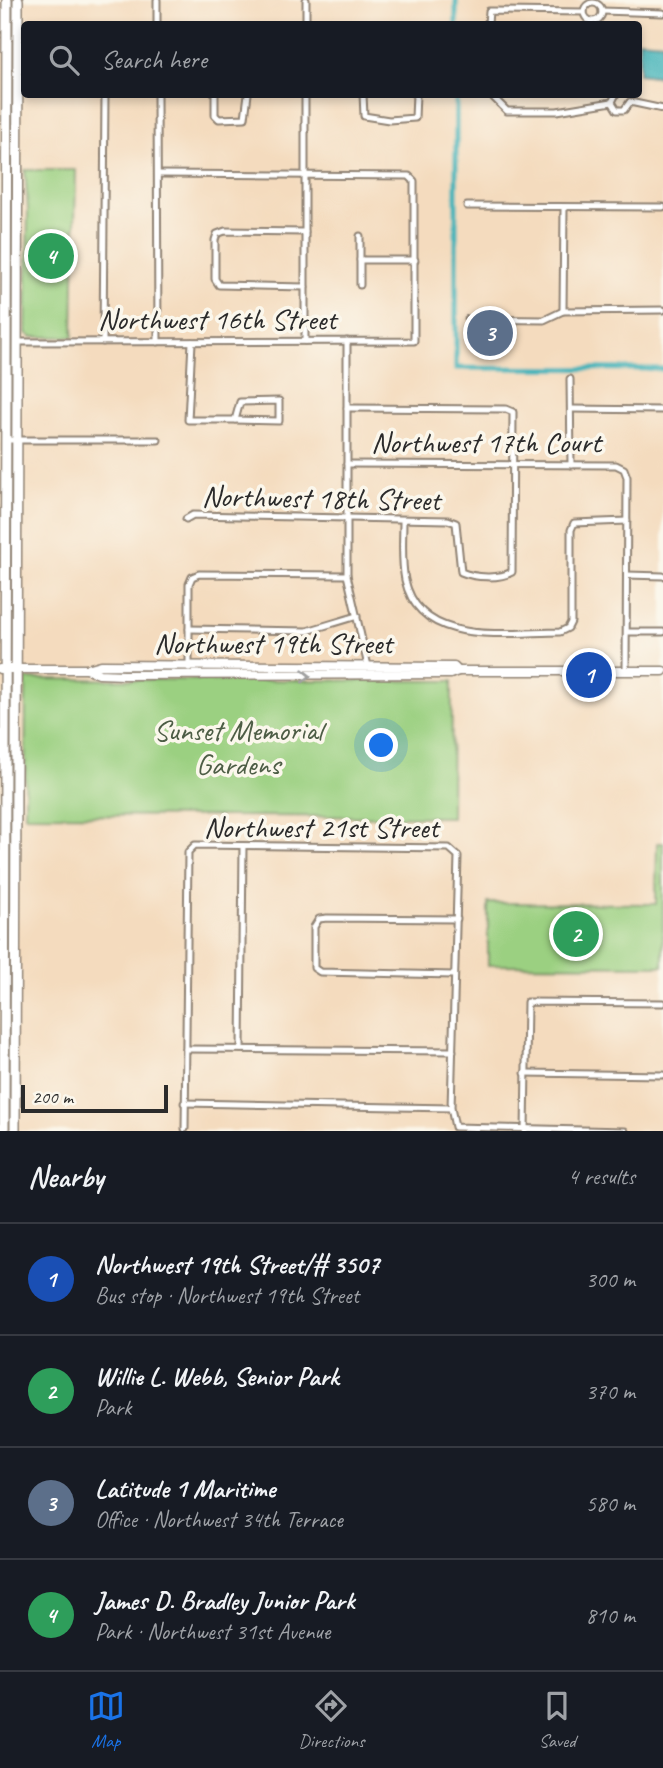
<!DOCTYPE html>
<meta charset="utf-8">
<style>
:root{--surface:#171b24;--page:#242831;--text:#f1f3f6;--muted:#9ea1a6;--line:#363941;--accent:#1a73e8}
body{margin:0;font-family:Caveat,sans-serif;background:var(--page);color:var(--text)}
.scale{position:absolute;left:21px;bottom:18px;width:147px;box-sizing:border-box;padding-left:7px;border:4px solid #2b2b2b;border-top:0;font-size:19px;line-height:24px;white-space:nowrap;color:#2b2b2b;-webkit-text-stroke:5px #fbf7ec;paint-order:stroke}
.you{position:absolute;left:382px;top:746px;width:24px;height:24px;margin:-18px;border:5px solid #fff;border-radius:50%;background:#1a73e8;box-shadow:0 0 0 10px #1a73e833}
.badge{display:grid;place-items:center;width:46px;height:46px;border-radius:50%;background:var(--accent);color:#fff;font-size:23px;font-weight:700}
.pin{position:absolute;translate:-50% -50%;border:4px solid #fff;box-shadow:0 2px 7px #0006}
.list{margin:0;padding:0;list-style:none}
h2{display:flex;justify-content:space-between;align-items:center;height:91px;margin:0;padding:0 28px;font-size:30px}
h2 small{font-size:23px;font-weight:400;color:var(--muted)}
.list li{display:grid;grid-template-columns:46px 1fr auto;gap:21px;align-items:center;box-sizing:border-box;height:112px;padding:0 28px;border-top:2px solid var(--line)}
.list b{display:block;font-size:26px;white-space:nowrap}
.list p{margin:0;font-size:23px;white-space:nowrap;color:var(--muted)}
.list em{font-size:23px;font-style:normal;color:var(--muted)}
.icon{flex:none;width:38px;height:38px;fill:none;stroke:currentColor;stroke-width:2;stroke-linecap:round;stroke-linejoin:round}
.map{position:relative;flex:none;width:663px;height:1131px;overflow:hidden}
.search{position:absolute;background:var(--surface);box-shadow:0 4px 10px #0003;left:21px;right:21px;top:21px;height:77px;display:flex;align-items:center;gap:18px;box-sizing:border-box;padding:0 24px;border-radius:7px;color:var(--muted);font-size:26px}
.sheet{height:539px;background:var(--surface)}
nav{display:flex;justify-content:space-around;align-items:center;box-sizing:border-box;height:98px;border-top:2px solid var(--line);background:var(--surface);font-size:19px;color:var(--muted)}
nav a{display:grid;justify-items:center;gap:4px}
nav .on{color:var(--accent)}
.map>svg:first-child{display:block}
.green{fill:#9bd081;stroke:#637e56;stroke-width:2}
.water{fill:#42b3b9;stroke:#366f72;stroke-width:2}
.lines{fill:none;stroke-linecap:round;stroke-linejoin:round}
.canal{stroke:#42b3b9;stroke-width:5}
.street-casing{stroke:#908374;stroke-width:9}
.secondary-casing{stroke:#908374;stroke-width:11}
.primary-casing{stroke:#908374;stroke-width:12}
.street{stroke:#fff;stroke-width:5}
.secondary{stroke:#fff;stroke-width:8}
.primary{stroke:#fff;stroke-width:9}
.oneway{stroke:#a0a0a0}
.labels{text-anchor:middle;stroke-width:7;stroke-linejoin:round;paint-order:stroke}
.street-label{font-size:30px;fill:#2b2b2b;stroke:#fbf7ec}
.park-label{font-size:30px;fill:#4d5d45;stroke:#fbf7ec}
</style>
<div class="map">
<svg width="663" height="1131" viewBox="0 0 663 1131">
<rect width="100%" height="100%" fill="#fbf7ec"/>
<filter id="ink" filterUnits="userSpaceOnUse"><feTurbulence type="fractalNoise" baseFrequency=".0143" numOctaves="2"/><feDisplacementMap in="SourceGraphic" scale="14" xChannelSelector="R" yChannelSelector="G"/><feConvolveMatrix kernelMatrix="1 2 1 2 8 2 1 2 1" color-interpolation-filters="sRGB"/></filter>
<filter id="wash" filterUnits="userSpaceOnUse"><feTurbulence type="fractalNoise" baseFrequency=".00686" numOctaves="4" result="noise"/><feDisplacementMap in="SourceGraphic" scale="28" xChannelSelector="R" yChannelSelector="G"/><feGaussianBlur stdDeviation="1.57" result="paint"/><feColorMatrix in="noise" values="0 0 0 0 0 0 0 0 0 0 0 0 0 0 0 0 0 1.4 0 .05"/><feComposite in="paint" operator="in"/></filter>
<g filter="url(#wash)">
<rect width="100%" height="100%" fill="#f4dbbe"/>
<g class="green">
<polygon points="76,170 73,337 31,337 26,333 28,210 25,170"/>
<polygon points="26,679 452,681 451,817 25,815"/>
<polygon points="657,843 663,843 663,966 488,965 488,903 656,904"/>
</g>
<polygon class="water" points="639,40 663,42 663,77 639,74"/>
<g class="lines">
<g class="canal">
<polyline points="456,24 456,0"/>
<polyline points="456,94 456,368 663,369"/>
</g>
</g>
</g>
<g filter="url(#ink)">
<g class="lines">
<g class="street-casing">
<g id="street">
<circle cx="593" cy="12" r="9"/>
<polyline points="602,11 663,13"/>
<polyline points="306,22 306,0"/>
<polyline points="157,24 157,0"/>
<polyline points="302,24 306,22 311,24"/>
<polyline points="488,24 489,11 584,12"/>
<polyline points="157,94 158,342"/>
<polyline points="215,94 215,115 219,119 245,118 248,94"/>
<polyline points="305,94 305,341"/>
<polyline points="363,94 364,116 389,120 415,118 416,94"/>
<polyline points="490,94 507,111 557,111 612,102"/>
<polyline points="616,94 612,102 617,110 624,110 630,102"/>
<polyline points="630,102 663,109"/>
<polyline points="467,206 663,207"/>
<polyline points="360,260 415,260"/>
<polyline points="360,285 360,236"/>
<polyline points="305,287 219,285 215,279 215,240 217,234 225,231 305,232"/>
<polyline points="563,311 564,208"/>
<polyline points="468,319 544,320 563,311 663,310"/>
<polyline points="347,341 347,575 368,666"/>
<polyline points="19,342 414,341 414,181 409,176 158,174"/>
<polyline points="103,342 105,94"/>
<polyline points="192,342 188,420 235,420"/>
<polyline points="570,379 571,465"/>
<polygon points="279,401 279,421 235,420 240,402"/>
<polyline points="571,409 663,410"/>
<polyline points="7,440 158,440"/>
<polyline points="347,464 616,465 624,469 627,477 626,671"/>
<path d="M 186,519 L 193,515 L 448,520 L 456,523 L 461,572 C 475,578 500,579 512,572 L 513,412 L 506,409 L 347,408"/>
<path d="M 403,520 C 403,539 401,561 405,580 C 420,648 508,632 560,632 L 568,628 L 571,622 L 571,530 L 574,523 L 627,521"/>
<polyline points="627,575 663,576"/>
<polyline points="189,629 307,631 357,616"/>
<polyline points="627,632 663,632"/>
<polyline points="189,668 189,584 192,577 199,574 347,575"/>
<polyline points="453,975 320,972 314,968 314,927 319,919 327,918 457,919"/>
<polyline points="186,1049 453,1051"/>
<polyline points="241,1049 243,846"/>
<polyline points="525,1073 663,1075"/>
<polyline points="184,1103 451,1108"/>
<polyline points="185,1129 188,852 195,845 449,848 458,856 451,1108 455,1127 625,1131"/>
<polyline points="525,1131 527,1002 663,1003"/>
</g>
</g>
<g class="secondary-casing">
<g id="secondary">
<polyline points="0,669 87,669 101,665 454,667 458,671"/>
<polyline points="87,669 99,674 124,675 450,674 458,671 663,671"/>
</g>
</g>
<g class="primary-casing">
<g id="primary">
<polyline points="4,1131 7,0"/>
<polyline points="15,1131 18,0"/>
</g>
</g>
<use href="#street" class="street"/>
<use href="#secondary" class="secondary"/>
<use href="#primary" class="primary"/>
</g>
<defs><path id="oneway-chevron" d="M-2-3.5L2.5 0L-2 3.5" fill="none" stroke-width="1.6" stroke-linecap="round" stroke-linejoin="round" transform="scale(1.75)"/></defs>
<use class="oneway" href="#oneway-chevron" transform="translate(306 676) rotate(1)"/>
</g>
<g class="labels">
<g class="street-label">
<text x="217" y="329">Northwest 16th Street</text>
<text x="486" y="452">Northwest 17th Court</text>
<text transform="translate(321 498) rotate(1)" y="10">Northwest 18th Street</text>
<text x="273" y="653">Northwest 19th Street</text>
<text x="321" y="837">Northwest 21st Street</text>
</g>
<g class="park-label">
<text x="238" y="740">Sunset Memorial<tspan x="238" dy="34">Gardens</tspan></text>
</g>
</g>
</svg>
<div class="scale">200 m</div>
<div class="you"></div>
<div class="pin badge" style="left:589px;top:675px;background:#1a4fb4">1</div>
<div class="pin badge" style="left:576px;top:934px;background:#2e9e5b">2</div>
<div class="pin badge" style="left:490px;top:333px;background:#5c6f8a">3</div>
<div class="pin badge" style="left:51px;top:256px;background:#2e9e5b">4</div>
<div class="search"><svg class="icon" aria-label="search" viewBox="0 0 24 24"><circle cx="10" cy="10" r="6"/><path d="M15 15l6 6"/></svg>Search here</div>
</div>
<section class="sheet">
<h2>Nearby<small>4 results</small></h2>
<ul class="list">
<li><span class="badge" style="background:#1a4fb4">1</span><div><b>Northwest 19th Street/# 3507</b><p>Bus stop · Northwest 19th Street</p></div><em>300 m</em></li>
<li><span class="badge" style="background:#2e9e5b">2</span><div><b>Willie L. Webb, Senior Park</b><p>Park</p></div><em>370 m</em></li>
<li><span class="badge" style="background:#5c6f8a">3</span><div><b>Latitude 1 Maritime</b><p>Office · Northwest 34th Terrace</p></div><em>580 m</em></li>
<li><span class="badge" style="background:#2e9e5b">4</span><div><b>James D. Bradley Junior Park</b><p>Park · Northwest 31st Avenue</p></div><em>810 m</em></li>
</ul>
</section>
<nav>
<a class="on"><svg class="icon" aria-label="map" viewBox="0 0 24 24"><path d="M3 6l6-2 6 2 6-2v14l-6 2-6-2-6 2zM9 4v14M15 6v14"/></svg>Map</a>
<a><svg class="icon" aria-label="directions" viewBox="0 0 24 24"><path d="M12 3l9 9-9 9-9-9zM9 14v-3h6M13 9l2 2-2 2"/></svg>Directions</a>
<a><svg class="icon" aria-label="saved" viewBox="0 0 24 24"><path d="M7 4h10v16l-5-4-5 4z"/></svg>Saved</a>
</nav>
